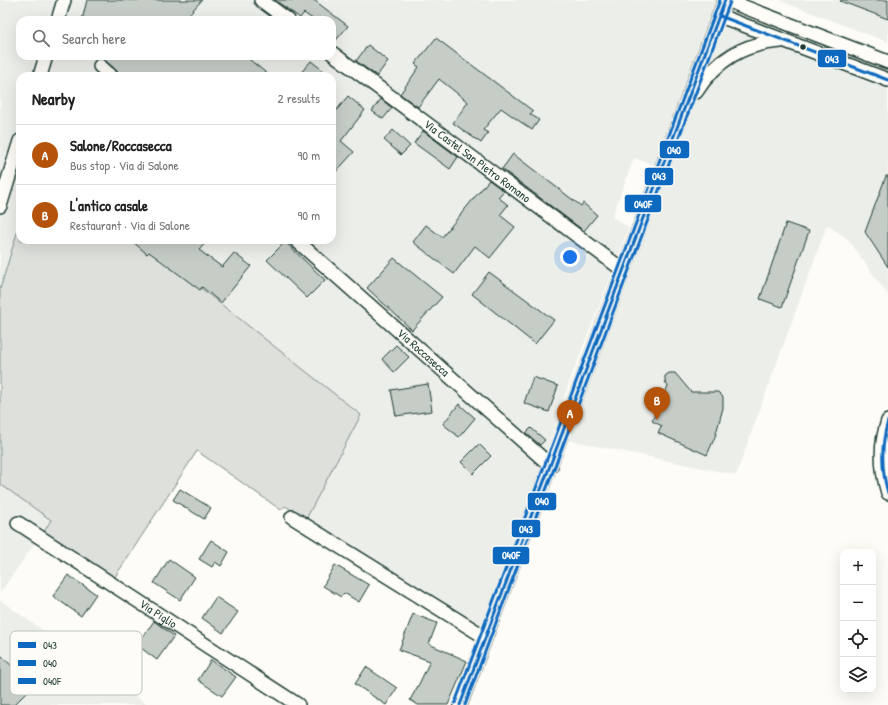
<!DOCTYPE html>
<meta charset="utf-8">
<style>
:root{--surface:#fff;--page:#f6f6f6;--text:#222;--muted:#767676;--line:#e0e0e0;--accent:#b45309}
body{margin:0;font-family:"Patrick Hand",sans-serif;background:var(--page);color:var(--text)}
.controls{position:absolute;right:12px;bottom:12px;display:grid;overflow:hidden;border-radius:8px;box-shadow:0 4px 16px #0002}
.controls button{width:36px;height:36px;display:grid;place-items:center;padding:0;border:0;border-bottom:1px solid var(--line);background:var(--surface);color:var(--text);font:20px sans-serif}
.you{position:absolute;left:570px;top:257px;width:14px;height:14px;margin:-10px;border:3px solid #fff;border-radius:50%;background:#1a73e8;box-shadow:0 0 0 6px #1a73e833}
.badge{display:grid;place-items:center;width:26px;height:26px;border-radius:50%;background:var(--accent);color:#fff;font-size:13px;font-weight:700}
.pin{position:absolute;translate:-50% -33px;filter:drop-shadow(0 1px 2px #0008)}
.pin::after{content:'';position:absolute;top:21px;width:14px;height:12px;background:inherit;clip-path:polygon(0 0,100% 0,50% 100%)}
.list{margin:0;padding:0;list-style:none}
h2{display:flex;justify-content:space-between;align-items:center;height:52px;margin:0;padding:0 16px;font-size:17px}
h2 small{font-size:13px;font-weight:400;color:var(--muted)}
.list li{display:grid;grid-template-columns:26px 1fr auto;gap:12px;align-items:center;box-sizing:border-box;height:60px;padding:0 16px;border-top:1px solid var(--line)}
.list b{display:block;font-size:15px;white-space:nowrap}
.list p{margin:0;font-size:13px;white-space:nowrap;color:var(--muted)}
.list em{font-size:13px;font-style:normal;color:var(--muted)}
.icon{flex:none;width:22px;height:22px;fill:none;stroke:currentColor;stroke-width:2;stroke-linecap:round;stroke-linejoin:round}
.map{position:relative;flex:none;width:888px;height:705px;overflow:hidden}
.search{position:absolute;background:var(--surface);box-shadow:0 4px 16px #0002;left:16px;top:16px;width:320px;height:44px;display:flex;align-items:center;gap:10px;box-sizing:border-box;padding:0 14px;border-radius:12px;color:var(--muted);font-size:15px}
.panel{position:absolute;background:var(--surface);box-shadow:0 4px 16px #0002;left:16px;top:72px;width:320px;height:172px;border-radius:12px}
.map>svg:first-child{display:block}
.built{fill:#eceee9}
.green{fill:#dde0db;stroke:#7e8e88}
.building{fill:#c6cdc7;stroke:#1f3d34}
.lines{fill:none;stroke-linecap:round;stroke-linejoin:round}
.minor-casing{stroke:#1f3d34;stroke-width:16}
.minor{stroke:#fdfcf7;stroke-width:13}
.bus-1-casing{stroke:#fdfcf7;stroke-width:6}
.bus-2-casing{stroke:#fdfcf7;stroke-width:6}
.bus-3-casing{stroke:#fdfcf7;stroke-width:6}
.bus-1{stroke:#0c69bf;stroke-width:3}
.bus-2{stroke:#0c69bf;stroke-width:3}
.bus-3{stroke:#0c69bf;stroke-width:3}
.bus-dot{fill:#1f3d34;stroke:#fdfcf7;stroke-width:1.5}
.labels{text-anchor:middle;stroke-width:3;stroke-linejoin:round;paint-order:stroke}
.street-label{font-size:12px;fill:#1f3d34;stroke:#fdfcf7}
.key{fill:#fdfcf7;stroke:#bac3bc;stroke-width:1}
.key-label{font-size:11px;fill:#1f3d34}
.line-badge{stroke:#fdfcf7;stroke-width:1.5}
.badge-label{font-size:11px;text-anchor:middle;font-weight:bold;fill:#fff}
</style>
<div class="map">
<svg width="888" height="705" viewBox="0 0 888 705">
<rect width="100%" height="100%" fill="#fdfcf7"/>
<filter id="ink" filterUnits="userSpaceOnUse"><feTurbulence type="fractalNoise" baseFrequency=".025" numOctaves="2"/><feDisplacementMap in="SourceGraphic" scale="8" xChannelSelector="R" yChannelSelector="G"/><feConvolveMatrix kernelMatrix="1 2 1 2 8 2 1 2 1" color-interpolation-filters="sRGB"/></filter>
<g filter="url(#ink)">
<g class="built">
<polygon points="0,0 252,0 279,20 20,20 20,56 328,56 613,271 570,380 545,454 357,285 348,295 542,466 483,629 306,519 361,415 140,240 332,240 332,76 20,76 20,223 0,289"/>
<polygon points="270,0 492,0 487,7 493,0 717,0 655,165 634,158 612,217 629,228 618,256 332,46 332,20 297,20"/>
<polygon points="778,0 888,0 888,42"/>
<polygon points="723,24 795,50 888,88 888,295 848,239 827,225 736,475 568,440"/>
<polygon points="0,484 51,520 0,593"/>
<polygon points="0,600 148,705 0,705"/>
</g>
<polygon class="green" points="20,223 20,240 140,240 361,415 306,519 285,506 281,510 197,451 111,583 41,537 51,520 0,484 0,289"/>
<g class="building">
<polygon points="87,0 202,0 184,20 82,20"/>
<polygon points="275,0 314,0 348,26 332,45 332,20 314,20 304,13 300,18"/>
<polygon points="841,0 888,0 888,19 840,1"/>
<polygon points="436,38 533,111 530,114 539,120 532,130 501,108 483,130 488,133 481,143 453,123 468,102 439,79 418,107 400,94 419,67 415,64"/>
<polygon points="368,45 388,61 377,76 356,61"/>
<polygon points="104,56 245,56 270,76 119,76 116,70 102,58"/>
<polygon points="311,61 330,76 298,76"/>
<polygon points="348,96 365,110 341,141 354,152 332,176 332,116"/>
<polygon points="381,99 392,108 383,119 372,111"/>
<polygon points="393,130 410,146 401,155 384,140"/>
<polygon points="423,131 458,157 450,169 414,143"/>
<polygon points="513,154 581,206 583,203 597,215 584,231 502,169"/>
<polygon points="886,176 888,176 888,267 865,232"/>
<polygon points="489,180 504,191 498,197 508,205 500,215 515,227 490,258 475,246 454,274 413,242 426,225 442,237"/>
<polygon points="786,223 809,231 782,307 760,299"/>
<polygon points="131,240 208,240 199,250 222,267 234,253 251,266 221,303 202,287 200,290 149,252 147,254"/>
<polygon points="285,242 325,280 307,298 267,260"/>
<polygon points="394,258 442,297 412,330 367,288"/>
<polygon points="489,272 554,320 535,344 472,294"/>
<polygon points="396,345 409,357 394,372 382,359"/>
<polygon points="669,373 675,373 691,392 718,392 723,397 723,408 715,437 707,455 658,433 662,426 652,421 668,386 665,382 665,376"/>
<polygon points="533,377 558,386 549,412 524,403"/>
<polygon points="428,384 432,411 396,416 391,390"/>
<polygon points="459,404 475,418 459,437 443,424"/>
<polygon points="531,428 545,440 540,445 526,433"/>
<polygon points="479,444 491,456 473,474 461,462"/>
<polygon points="180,489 211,508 204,519 173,500"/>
<polygon points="211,540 229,552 221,566 215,562 212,567 199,559"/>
<polygon points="169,559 195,577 180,600 154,583"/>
<polygon points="335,565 369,585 359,602 344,593 341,597 323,586"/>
<polygon points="68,575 96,594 81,616 53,596"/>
<polygon points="216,597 238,612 223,633 202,618"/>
<polygon points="413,614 437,623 429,644 467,661 448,705 418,705 410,700 419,684 430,661 399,650"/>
<polygon points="154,621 174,636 157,660 137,645"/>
<polygon points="0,654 32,687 14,705 0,705"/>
<polygon points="211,660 236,677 222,696 198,680"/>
<polygon points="366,667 397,688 386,705 355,684"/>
</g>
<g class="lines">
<g class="minor-casing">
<g id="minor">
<polyline points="261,0 288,20"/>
<polyline points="726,0 888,62"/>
<polyline points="720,16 888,80"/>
<polyline points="58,20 64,0"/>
<path id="s1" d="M 332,53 L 623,270"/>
<polyline points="100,66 111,76"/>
<polyline points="40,76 46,56"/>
<path d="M 696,92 C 717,59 743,44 781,41"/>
<polyline points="0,206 20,141"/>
<path id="s2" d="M 296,240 L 551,466"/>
<path d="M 888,421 C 880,444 881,470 888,493"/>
<polyline points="292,517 485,637"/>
<path id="s3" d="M 18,523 L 298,705"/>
<polyline points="460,705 725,0"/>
</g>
</g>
<use href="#minor" class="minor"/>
<g class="bus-1-casing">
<g id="bus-1">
<polyline points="720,16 888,80"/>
<path d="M 888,421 C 881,445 881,469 888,493"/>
<polyline points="460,705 725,0"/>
</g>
</g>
<g class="bus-2-casing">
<polyline id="bus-2" points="465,705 730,2"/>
</g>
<g class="bus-3-casing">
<polyline id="bus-3" points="455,703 720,0"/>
</g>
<use href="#bus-1" class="bus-1"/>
<use href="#bus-2" class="bus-2"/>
<use href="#bus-3" class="bus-3"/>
</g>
</g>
<circle class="bus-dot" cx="803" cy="47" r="3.5"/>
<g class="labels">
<g class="street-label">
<text dy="4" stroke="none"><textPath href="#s1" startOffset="181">Via Castel San Pietro Romano</textPath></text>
<text dy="4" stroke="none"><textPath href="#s2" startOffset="170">Via Roccasecca</textPath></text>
<text dy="4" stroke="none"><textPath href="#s3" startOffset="167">Via Piglio</textPath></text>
</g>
</g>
<rect x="10" y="631" width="132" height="64" rx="6" class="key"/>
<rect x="18" y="642" width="18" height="6" fill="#0c69bf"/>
<rect x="18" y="660" width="18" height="6" fill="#0c69bf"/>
<rect x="18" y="678" width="18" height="6" fill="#0c69bf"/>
<g class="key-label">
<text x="43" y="649">043</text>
<text x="43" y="667">040</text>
<text x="43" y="685">040F</text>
</g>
<g class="line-badge">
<rect x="817" y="49" width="30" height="19" rx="4" fill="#0c69bf"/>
<rect x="659" y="140" width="31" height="19" rx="4" fill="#0c69bf"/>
<rect x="644" y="167" width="30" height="19" rx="4" fill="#0c69bf"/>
<rect x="624" y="194" width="38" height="19" rx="4" fill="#0c69bf"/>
<rect x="527" y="492" width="30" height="19" rx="4" fill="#0c69bf"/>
<rect x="511" y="519" width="30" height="19" rx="4" fill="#0c69bf"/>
<rect x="492" y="546" width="38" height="19" rx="4" fill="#0c69bf"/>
</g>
<g class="badge-label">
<text x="832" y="63">043</text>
<text x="674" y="154">040</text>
<text x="659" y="180">043</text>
<text x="643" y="208">040F</text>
<text x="542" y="505">040</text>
<text x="526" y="533">043</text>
<text x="511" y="559">040F</text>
</g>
</svg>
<div class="controls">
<button>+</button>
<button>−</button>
<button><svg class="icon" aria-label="locate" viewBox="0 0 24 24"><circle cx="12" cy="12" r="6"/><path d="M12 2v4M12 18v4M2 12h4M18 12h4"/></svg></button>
<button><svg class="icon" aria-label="layers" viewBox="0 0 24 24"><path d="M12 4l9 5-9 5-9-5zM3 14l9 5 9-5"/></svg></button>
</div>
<div class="you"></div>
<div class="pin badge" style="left:570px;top:433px">A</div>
<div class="pin badge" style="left:657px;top:420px">B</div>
<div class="search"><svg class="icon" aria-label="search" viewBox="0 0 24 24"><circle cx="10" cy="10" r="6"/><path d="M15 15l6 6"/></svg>Search here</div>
<section class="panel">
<h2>Nearby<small>2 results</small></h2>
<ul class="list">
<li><span class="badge">A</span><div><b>Salone/Roccasecca</b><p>Bus stop · Via di Salone</p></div><em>90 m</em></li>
<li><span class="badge">B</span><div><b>L'antico casale</b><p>Restaurant · Via di Salone</p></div><em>90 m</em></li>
</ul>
</section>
</div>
